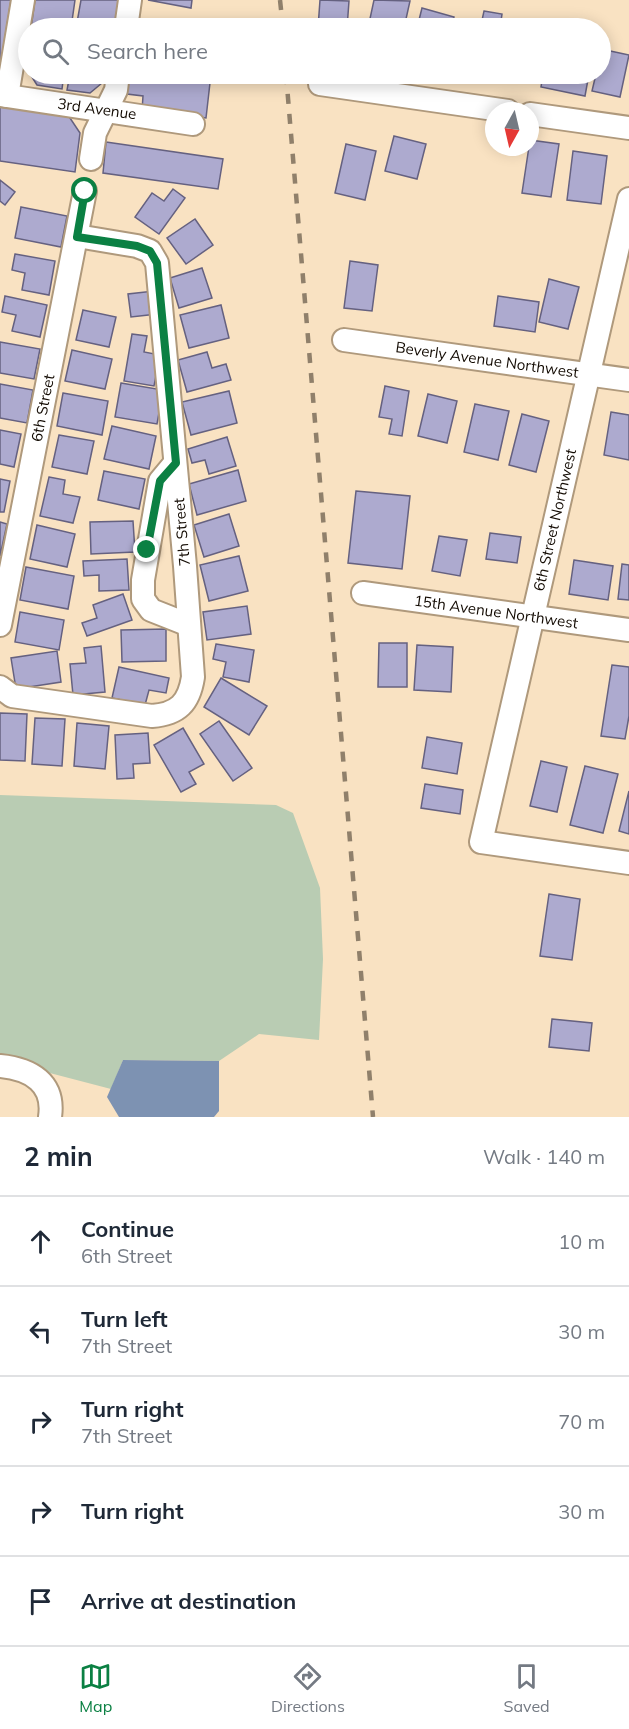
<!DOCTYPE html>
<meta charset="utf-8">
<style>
:root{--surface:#fff;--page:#f6f6f7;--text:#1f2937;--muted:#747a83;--line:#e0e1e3;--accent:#0b8043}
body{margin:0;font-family:Mulish,sans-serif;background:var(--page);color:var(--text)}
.compass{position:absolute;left:485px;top:102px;width:54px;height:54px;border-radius:50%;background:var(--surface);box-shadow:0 3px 15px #0003;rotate:188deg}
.stop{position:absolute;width:18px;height:18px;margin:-14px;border:4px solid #0b8043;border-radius:50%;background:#fff}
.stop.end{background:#0b8043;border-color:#fff;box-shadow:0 2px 6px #0008}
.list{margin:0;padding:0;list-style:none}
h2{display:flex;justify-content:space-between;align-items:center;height:78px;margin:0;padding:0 24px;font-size:26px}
h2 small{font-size:20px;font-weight:400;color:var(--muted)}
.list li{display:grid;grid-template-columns:39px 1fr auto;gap:18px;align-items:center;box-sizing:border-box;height:90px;padding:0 24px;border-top:2px solid var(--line)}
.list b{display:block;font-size:22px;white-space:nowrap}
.list p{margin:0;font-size:20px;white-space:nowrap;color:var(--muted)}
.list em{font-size:20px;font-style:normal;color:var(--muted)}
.icon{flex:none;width:33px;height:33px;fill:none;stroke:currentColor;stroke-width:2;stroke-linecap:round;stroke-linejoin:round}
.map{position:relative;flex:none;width:629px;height:1117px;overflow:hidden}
.search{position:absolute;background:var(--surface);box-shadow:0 3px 15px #0003;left:18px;right:18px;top:18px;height:66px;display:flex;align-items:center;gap:15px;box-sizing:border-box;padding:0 21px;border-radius:33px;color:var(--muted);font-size:22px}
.sheet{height:528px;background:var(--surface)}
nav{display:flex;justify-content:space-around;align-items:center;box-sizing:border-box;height:84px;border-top:2px solid var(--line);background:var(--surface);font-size:16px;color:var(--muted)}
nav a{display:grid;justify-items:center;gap:3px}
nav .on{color:var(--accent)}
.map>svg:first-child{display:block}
.green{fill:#b9ccb3}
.water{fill:#7d92b2}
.building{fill:#adaacf;stroke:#656180;stroke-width:1.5}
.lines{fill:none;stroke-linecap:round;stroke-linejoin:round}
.minor-casing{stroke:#af997c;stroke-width:26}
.minor{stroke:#fff;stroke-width:22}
.rail{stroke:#90806b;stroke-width:4.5;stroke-dasharray:10 10;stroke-linecap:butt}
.route{stroke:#0b8043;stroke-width:8}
.labels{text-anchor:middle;stroke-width:5;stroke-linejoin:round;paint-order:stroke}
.street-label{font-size:15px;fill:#130b03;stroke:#fff}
</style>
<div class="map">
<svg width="629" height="1117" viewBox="0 0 629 1117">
<rect width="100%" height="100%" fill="#f9e2c2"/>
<polygon class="green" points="0,795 276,805 293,813 320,888 323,959 319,1040 259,1034 219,1061 123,1060 111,1089 0,1060"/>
<polygon class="water" points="123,1060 219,1061 219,1111 214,1117 119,1117 107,1097"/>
<g class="building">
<polygon points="0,0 11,0 0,69"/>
<polygon points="35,0 75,0 71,28 31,28"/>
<polygon points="81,0 120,0 115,28 76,28"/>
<polygon points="148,0 192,0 191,8"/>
<polygon points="320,0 349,1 347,28 318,28"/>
<polygon points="374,0 410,1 404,28 368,28"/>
<polygon points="422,8 454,17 451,28 417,28"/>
<polygon points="484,11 502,14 500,28 461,28 462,22 481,25"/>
<polygon points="601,49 629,55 620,97 592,91 596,74 600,74"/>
<polygon points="30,74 64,74 62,89 37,85"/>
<polygon points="70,74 108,74 108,78 90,93 67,90"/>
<polygon points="129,74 211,74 206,118 142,111 143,96 127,94"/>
<polygon points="501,74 542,74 540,83"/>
<polygon points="543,74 589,74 585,96 541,87"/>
<polygon points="0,106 68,115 80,133 75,172 0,161"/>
<polygon points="394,136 426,144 417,179 385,171"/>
<polygon points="530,140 559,144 551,197 522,193"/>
<polygon points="106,142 223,159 218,189 103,173"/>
<polygon points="346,144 376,151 365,200 335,193"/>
<polygon points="573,151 607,156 601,204 567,200"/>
<polygon points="0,180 15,192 5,205 0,201"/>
<polygon points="173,189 185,198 159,234 135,217 152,193 164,201"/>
<polygon points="21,207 67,216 61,247 15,238"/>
<polygon points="195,219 213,245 186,264 167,238"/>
<polygon points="15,254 55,261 49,295 22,290 25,273 12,270"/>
<polygon points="350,261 378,265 372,311 344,308"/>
<polygon points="202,268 212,298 179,308 170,278"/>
<polygon points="549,279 579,287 568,329 539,322"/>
<polygon points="154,291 157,314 131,317 128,294"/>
<polygon points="5,296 47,305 40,337 12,331 16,315 2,312"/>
<polygon points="498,296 539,302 535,332 494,326"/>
<polygon points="221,305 229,338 189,348 180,315"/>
<polygon points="83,310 116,317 109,347 76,340"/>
<polygon points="132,334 147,336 144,352 160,355 154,386 124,381"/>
<polygon points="0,342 40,349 34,379 0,373"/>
<polygon points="72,350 112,359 105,389 65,381"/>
<polygon points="207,352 212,368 226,364 231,380 187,392 178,360"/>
<polygon points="121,383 163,390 157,424 115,417"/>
<polygon points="0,384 33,390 27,423 0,418"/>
<polygon points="385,386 409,391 402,436 389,434 392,419 379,417"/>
<polygon points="229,391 237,423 191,435 182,402"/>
<polygon points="63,393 108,401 102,435 57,426"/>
<polygon points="428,394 457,401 447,443 418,436"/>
<polygon points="475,404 509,411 498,460 464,452"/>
<polygon points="611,412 629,415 629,460 604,455"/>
<polygon points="522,414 549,421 536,472 509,465"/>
<polygon points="112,426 156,436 149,469 104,459"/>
<polygon points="0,430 21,434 14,467 0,464"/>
<polygon points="59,435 94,441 87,474 52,467"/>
<polygon points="227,437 236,466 209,474 205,460 192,463 188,449"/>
<polygon points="238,470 246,501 197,515 189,484"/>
<polygon points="104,471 145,479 139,509 98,500"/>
<polygon points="49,477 65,480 63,494 80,497 73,523 40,516"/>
<polygon points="0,479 10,481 4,512 0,512"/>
<polygon points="356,491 410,496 402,569 348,563"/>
<polygon points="229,514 239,546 204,557 194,525"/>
<polygon points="133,521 135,552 91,554 90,522"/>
<polygon points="0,522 7,524 0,556"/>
<polygon points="37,525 75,534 67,567 30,559"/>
<polygon points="490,533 521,537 517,563 486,559"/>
<polygon points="439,536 467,540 460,576 432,571"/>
<polygon points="239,556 248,591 209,601 200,565"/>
<polygon points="127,559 129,590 99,591 99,575 84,576 83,561"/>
<polygon points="574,560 613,566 608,600 569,594"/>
<polygon points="622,564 629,565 629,600 618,599"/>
<polygon points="26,567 74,576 68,609 20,600"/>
<polygon points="123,594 132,620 87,636 82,623 97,618 93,605"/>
<polygon points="247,606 251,634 207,640 203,612"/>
<polygon points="20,612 64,620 59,650 15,642"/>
<polygon points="166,629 166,661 122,662 121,630"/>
<polygon points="379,643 407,643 407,687 378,687"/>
<polygon points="216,644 254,650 249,682 223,677 226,662 213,659"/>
<polygon points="417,645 453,647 451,692 414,690"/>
<polygon points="101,646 105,692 73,695 70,664 86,663 84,648"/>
<polygon points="57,651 61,682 16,689 11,658"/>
<polygon points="612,665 629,667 629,716 625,739 601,736"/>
<polygon points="119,667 169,678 166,693 149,690 145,705 112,698"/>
<polygon points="221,678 267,706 249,735 204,707"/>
<polygon points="0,713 27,714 25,761 0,760"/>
<polygon points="35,718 65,719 62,766 32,764"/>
<polygon points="219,721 252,768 233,781 200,734"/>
<polygon points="77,723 109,726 105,769 74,766"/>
<polygon points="183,728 204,764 189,772 196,784 181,792 154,745"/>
<polygon points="148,733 150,763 133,764 134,778 117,779 115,735"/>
<polygon points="427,737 462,743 457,774 422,768"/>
<polygon points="541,761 567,767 557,812 530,806"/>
<polygon points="585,766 618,774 603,833 570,825"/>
<polygon points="425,784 463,790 460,814 421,808"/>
<polygon points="629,791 629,834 619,831"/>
<polygon points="549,894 580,899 572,960 540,956"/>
<polygon points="552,1019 592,1023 589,1051 549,1047"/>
</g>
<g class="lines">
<g class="minor-casing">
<g id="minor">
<polyline points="126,28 130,0"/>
<polyline points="320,84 508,111"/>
<polyline points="0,95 193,124"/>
<polyline points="7,96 23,0"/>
<polyline points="530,114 629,128"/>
<polyline points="91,159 95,133 116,90 118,74"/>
<polyline points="629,199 481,842 629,863"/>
<polyline points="344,340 629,380"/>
<polyline points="175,463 160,481 143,580 143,599 151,610 189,625"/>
<polyline points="363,593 629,630"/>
<polyline points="0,625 85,191"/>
<path d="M 0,687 L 12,696 L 152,716 C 178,714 189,703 193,677 L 185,566 L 157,263 L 150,251 L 137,246 L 77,236"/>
<path d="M 0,1066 C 31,1069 55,1083 50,1117"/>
</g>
</g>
<use href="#minor" class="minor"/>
<g class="rail">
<polyline points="280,0 283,28"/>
<polyline points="286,74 373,1117"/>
</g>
</g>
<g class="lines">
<polyline class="route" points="85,191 77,237 137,246 150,251 157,263 176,463 160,481 147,550"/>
</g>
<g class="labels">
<g class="street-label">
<text transform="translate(97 109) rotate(8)" y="5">3rd Avenue</text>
<text transform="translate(487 360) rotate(8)" y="5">Beverly Avenue Northwest</text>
<text transform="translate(43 408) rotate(-79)" y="5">6th Street</text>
<text transform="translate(555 520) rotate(-77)" y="5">6th Street Northwest</text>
<text transform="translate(182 532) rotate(-95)" y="5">7th Street</text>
<text transform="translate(496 612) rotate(8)" y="5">15th Avenue Northwest</text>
</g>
</g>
</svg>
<svg class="compass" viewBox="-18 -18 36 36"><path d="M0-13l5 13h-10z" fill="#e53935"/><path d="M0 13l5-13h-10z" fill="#747a83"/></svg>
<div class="stop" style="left:85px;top:191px"></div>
<div class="stop end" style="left:147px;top:550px"></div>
<div class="search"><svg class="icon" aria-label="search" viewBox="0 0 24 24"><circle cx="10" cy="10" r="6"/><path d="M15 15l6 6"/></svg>Search here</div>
</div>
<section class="sheet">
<h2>2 min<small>Walk · 140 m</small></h2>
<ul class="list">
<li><svg class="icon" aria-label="ahead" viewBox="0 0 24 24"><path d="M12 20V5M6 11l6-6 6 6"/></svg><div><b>Continue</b><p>6th Street</p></div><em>10 m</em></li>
<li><svg class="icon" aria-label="left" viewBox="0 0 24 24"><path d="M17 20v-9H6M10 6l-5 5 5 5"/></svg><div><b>Turn left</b><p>7th Street</p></div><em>30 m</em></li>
<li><svg class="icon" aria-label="right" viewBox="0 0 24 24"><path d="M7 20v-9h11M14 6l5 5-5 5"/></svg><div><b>Turn right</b><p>7th Street</p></div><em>70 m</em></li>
<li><svg class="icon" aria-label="right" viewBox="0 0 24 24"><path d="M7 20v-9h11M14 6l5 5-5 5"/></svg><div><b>Turn right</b></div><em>30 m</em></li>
<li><svg class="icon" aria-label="arrive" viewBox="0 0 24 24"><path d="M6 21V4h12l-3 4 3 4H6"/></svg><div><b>Arrive at destination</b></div></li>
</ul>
</section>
<nav>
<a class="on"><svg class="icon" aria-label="map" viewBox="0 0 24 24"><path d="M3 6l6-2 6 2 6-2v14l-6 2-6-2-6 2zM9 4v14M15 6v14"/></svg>Map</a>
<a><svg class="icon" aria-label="directions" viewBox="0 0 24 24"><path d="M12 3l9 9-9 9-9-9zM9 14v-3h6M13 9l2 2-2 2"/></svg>Directions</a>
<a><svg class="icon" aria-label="saved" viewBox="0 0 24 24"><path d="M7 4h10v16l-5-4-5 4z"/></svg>Saved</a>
</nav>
